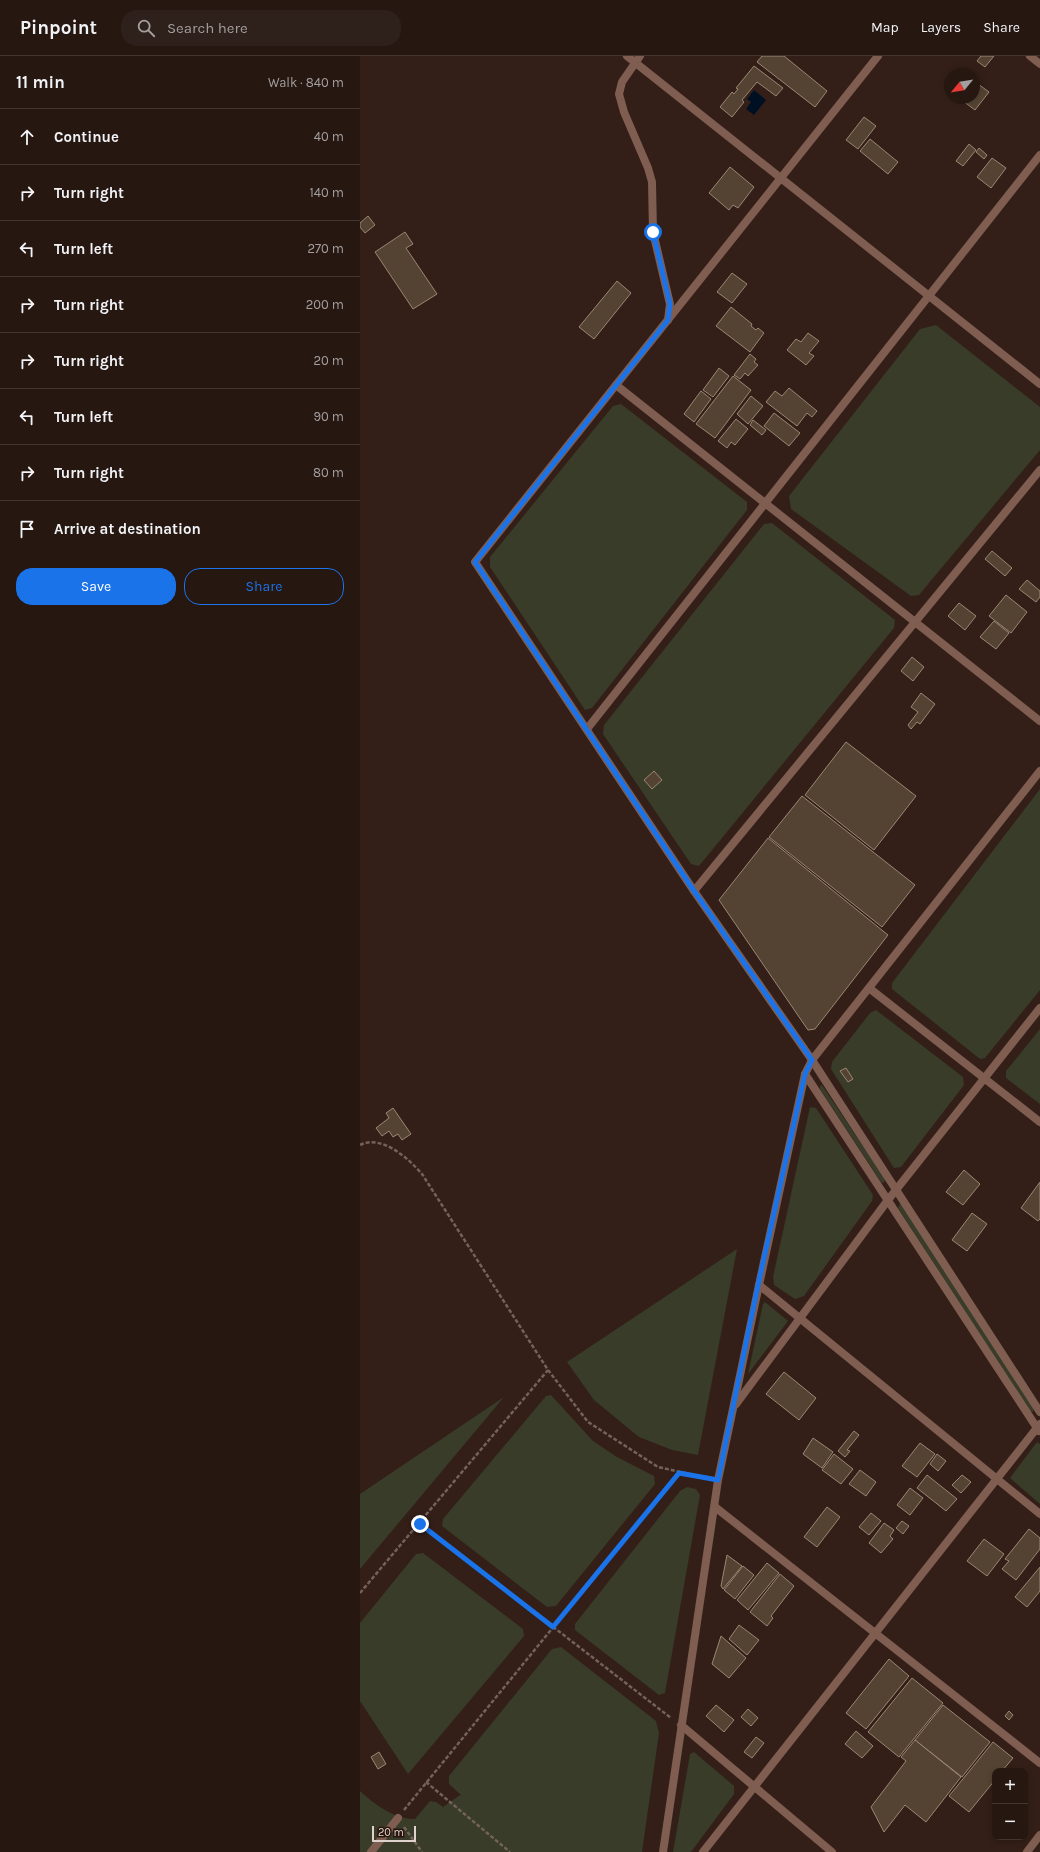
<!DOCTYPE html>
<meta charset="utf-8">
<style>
:root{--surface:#261711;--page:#2e201a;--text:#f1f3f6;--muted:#a49f9f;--line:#423631;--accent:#1a73e8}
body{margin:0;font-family:Karla,sans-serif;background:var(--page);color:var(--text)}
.controls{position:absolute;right:12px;bottom:12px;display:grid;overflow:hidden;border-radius:8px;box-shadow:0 2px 6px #0003}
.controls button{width:36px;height:36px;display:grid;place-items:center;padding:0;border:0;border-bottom:1px solid var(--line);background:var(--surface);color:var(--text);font:20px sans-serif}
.compass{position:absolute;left:584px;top:12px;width:36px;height:36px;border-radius:50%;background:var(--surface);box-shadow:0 2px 6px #0003;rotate:240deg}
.scale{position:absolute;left:12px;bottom:10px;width:44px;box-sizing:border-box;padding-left:4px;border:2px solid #dfd1cb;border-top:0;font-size:11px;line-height:14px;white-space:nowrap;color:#dfd1cb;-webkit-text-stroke:3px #29150e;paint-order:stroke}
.stop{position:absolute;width:12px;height:12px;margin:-9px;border:3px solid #1a73e8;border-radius:50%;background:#fff}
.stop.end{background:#1a73e8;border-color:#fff;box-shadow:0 1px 4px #0008}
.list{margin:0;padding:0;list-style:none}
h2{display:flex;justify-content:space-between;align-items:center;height:52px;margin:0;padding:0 16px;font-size:17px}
h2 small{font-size:13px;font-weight:400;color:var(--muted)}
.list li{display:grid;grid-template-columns:26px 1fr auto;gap:12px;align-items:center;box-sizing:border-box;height:56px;padding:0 16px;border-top:1px solid var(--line)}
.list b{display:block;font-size:15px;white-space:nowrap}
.list em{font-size:13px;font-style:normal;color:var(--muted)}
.actions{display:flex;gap:8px;padding:12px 16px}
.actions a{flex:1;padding:9px 0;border:1px solid var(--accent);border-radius:16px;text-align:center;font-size:14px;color:var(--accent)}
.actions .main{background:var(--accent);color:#fff}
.icon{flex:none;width:22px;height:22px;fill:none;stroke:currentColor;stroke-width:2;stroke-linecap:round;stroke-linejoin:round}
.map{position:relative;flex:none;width:680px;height:1796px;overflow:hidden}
header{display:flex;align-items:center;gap:24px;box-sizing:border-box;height:56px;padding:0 20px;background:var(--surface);border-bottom:1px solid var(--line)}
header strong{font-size:19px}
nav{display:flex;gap:22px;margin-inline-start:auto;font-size:14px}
.search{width:280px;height:36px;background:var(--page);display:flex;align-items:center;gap:10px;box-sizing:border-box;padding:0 14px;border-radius:16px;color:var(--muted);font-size:15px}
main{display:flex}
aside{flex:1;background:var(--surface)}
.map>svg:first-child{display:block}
.green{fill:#383c28}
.water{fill:#001023}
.building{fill:#544332;stroke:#9a8774}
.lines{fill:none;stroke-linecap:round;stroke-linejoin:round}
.path{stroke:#73615a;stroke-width:2.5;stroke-dasharray:4 2;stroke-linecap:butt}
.minor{stroke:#7f5d50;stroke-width:8}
.route{stroke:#1a73e8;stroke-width:5}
</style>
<header>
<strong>Pinpoint</strong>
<div class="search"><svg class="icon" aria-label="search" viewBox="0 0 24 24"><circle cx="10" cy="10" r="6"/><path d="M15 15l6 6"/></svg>Search here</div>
<nav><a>Map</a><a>Layers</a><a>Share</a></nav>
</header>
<main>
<aside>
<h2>11 min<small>Walk · 840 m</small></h2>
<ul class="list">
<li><svg class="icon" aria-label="ahead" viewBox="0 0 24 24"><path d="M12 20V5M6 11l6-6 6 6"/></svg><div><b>Continue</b></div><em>40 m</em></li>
<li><svg class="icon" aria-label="right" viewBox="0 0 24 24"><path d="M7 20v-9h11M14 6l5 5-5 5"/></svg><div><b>Turn right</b></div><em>140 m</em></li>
<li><svg class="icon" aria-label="left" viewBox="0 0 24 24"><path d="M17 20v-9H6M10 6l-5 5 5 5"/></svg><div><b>Turn left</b></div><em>270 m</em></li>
<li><svg class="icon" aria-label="right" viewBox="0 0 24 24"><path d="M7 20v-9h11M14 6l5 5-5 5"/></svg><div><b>Turn right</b></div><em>200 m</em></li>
<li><svg class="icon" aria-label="right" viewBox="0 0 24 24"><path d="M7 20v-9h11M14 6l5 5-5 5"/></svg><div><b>Turn right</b></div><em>20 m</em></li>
<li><svg class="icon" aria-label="left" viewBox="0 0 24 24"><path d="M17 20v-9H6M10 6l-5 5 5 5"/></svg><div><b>Turn left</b></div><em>90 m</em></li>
<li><svg class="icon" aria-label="right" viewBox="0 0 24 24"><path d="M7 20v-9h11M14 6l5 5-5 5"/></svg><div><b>Turn right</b></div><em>80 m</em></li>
<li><svg class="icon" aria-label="arrive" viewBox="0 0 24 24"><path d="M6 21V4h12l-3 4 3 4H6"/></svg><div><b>Arrive at destination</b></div></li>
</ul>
<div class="actions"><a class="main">Save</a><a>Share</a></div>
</aside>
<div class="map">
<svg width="680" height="1796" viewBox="0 0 680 1796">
<rect width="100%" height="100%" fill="#331f17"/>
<g class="green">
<polygon points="576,269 680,351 680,394 559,539 551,540 431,453 429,440 560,273"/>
<polygon points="261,348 387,446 387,454 232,652 225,654 130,511 130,501 253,350"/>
<polygon points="412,467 535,564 534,572 339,810 331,808 243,678 244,669 404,468"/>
<polygon points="680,733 680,934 625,1002 620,1003 532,933 532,927"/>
<polygon points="516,954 603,1021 604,1029 541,1111 534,1112 471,1013 472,1006 510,957"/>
<polygon points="680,973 680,1048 646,1022 646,1015"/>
<polygon points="462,1029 525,1123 524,1127 521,1126 460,1033 460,1030"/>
<polygon points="450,1051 456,1052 513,1139 512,1145 444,1240 435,1243 414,1229 413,1221"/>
<polygon points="540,1148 543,1149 674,1352 673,1356 670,1355 538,1152"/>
<polygon points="377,1193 338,1399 312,1394 279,1381 234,1344 207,1306"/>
<polygon points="405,1246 428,1265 388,1318 403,1248"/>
<polygon points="191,1339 233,1385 257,1401 294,1420 295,1428 196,1550 187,1551 82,1470 83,1463 186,1340"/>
<polygon points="144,1341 0,1513 0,1438"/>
<polygon points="677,1386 680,1388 680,1448 650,1422"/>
<polygon points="327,1431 336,1433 340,1439 305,1637 299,1639 215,1574 215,1568 320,1435"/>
<polygon points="63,1497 163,1573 164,1580 48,1718 0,1645 0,1567 56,1498"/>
<path d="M 201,1591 L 296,1665 L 299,1677 L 282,1796 L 0,1796 L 0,1735 C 14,1748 36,1764 55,1763 L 70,1745 L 76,1746 L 83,1751 L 100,1739 L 102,1740 L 89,1728 L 89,1720 L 192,1593 Z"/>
<polygon points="334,1696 374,1730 374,1738 331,1796 313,1796 330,1698"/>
</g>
<polygon class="water" points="394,34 406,44 394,59 386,53 391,46 387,43"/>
<g class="building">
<polygon points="402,0 424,0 467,35 455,51 397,6"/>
<polygon points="621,0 634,0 625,11 617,5"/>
<polygon points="394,10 423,32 416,40 397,26 382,44 384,46 372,61 360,51 372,36 374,38 378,33 376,32"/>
<polygon points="614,25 629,36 615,54 599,42 614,42"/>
<polygon points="504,61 516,70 498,93 486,84"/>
<polygon points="510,83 538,106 528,118 500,95"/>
<polygon points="609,88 616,94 603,110 596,105"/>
<polygon points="619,92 627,99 624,103 616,96"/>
<polygon points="632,102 646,112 631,132 617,121"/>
<polygon points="370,111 394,131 378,152 373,149 369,154 349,137"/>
<polygon points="8,160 15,169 5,177 0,171 0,167"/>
<polygon points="45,176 53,188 46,192 77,238 53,253 15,196"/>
<polygon points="372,217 387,228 372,247 357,236"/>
<polygon points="257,225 271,237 234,283 219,271"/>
<polygon points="371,251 392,268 391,270 396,274 398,272 404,277 390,296 356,270"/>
<polygon points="448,277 459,285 449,297 454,300 446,309 427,294 436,283 441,286"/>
<polygon points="390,298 396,303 394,306 398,309 388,320 385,317 380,323 374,319"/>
<polygon points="359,312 369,320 353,341 343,334"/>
<polygon points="373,320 391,334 355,382 336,368"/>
<polygon points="429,332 457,355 452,361 447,357 437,370 406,346 415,335 422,340"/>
<polygon points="341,335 351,343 334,366 324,358"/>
<polygon points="391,340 403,350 388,368 377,358"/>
<polygon points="414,357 440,377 429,390 404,370"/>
<polygon points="376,363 388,373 375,389 371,386 367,392 358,385"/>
<polygon points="393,364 406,374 402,379 390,369"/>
<polygon points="632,495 652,512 645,520 625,503"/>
<polygon points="667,524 680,535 680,541 676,546 659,533"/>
<polygon points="646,539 667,556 651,577 629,560"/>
<polygon points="599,547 616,560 605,574 588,560"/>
<polygon points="634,565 649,577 636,593 620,581"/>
<polygon points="552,601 564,611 553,625 541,615"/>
<polygon points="561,637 575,648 560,668 557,666 551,673 548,669 558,656 551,651"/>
<polygon points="486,686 556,740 514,794 445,739"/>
<polygon points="294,715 302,724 292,733 284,724"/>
<polygon points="442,740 555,829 522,871 409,781"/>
<polygon points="408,782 528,879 455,973 448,974 359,844"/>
<polygon points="486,1012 493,1023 488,1026 480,1015"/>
<polygon points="33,1052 51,1078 42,1084 38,1078 33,1081 29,1075 22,1080 16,1072 29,1062 26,1057"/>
<polygon points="604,1114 620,1128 603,1149 586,1136"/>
<polygon points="680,1126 680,1163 678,1165 661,1152"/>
<polygon points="612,1157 627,1168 607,1195 592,1184"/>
<polygon points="424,1316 456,1342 439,1364 406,1338"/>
<polygon points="494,1375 499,1379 487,1394 490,1395 485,1401 478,1395"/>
<polygon points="453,1382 473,1396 462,1412 443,1398"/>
<polygon points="560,1387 575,1398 557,1421 542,1410"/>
<polygon points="474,1398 493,1413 481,1428 462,1414"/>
<polygon points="577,1398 586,1405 578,1415 570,1408"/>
<polygon points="500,1414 516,1426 506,1440 489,1428"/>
<polygon points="567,1419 597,1443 586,1455 557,1432"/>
<polygon points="602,1419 611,1426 601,1437 592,1429"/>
<polygon points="550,1432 563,1442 550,1459 537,1449"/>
<polygon points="467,1451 480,1461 457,1491 444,1481"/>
<polygon points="511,1457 521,1465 509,1479 499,1471"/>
<polygon points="542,1465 549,1470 543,1478 536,1472"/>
<polygon points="524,1467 534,1474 530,1480 533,1483 521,1497 509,1487"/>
<polygon points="669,1473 680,1482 680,1493 656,1524 642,1513 649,1505 645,1503"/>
<polygon points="624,1483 644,1498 627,1520 607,1505"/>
<polygon points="367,1499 382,1510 363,1533 361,1530"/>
<polygon points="407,1507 419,1517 388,1554 377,1544"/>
<polygon points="383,1510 394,1519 375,1543 364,1534"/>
<polygon points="680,1511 680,1535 667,1551 655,1541"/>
<polygon points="420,1518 434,1530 411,1560 413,1562 407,1570 390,1556"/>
<polygon points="379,1569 399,1584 387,1599 369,1583"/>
<polygon points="361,1580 386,1602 369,1622 352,1608"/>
<polygon points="529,1603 549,1620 506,1673 486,1657"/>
<polygon points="552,1622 583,1647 539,1701 508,1676"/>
<polygon points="356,1649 374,1664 364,1676 346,1660"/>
<polygon points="583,1649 630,1686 602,1721 555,1684"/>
<polygon points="388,1653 398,1662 391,1670 381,1661"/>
<polygon points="649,1655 653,1659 649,1664 645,1660"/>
<polygon points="496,1675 513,1690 502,1702 485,1688"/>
<polygon points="396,1681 404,1687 392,1702 384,1696"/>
<polygon points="555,1684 601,1721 566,1766 545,1749 524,1776 511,1751 546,1705 541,1701"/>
<polygon points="633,1686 653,1702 642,1715 635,1715 635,1724 609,1756 589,1740"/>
<polygon points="19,1696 26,1708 18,1713 11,1701"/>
</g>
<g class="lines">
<g class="path">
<path d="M 0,1089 C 22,1078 49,1103 62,1118 L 188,1314 L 228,1366 L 298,1411 L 348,1422"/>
<polyline points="60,1468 311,1662"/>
<polyline points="0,1537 188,1314"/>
<polyline points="66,1726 150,1796"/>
<polyline points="44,1754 319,1417"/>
<polyline points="44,1771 62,1796"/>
</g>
<g class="minor">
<polyline points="267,0 680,328"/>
<polyline points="280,0 262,26 259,38 264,56 288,112 292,126 293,176 310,248 308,264"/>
<polyline points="518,0 115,506 334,835 452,1004 680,1356"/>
<polyline points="670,0 680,8"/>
<polyline points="256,329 680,665"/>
<polyline points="227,673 680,99"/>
<polyline points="334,835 680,414"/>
<polyline points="509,932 680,1066"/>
<polyline points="445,1018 679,1375"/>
<polyline points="399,1229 680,1458"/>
<polyline points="376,1348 528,1144 680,952"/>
<polyline points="355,1451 680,1707"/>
<polyline points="321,1669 472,1796"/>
<polyline points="11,1796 38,1762"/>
<polyline points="303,1796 358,1424 399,1229 445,1018 452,1004 680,715"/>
<polyline points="343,1796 680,1368"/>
<polyline points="667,1796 680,1779"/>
</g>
</g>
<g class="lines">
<polyline class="route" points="60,1468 193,1571 319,1417 358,1424 398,1229 445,1018 452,1004 334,835 115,506 308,264 310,248 293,176"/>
</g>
</svg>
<div class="controls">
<button>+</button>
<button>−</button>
</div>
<svg class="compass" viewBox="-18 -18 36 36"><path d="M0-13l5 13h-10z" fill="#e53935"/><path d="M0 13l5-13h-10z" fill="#a49f9f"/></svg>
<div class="scale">20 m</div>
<div class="stop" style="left:293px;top:176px"></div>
<div class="stop end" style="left:60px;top:1468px"></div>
</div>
</main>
